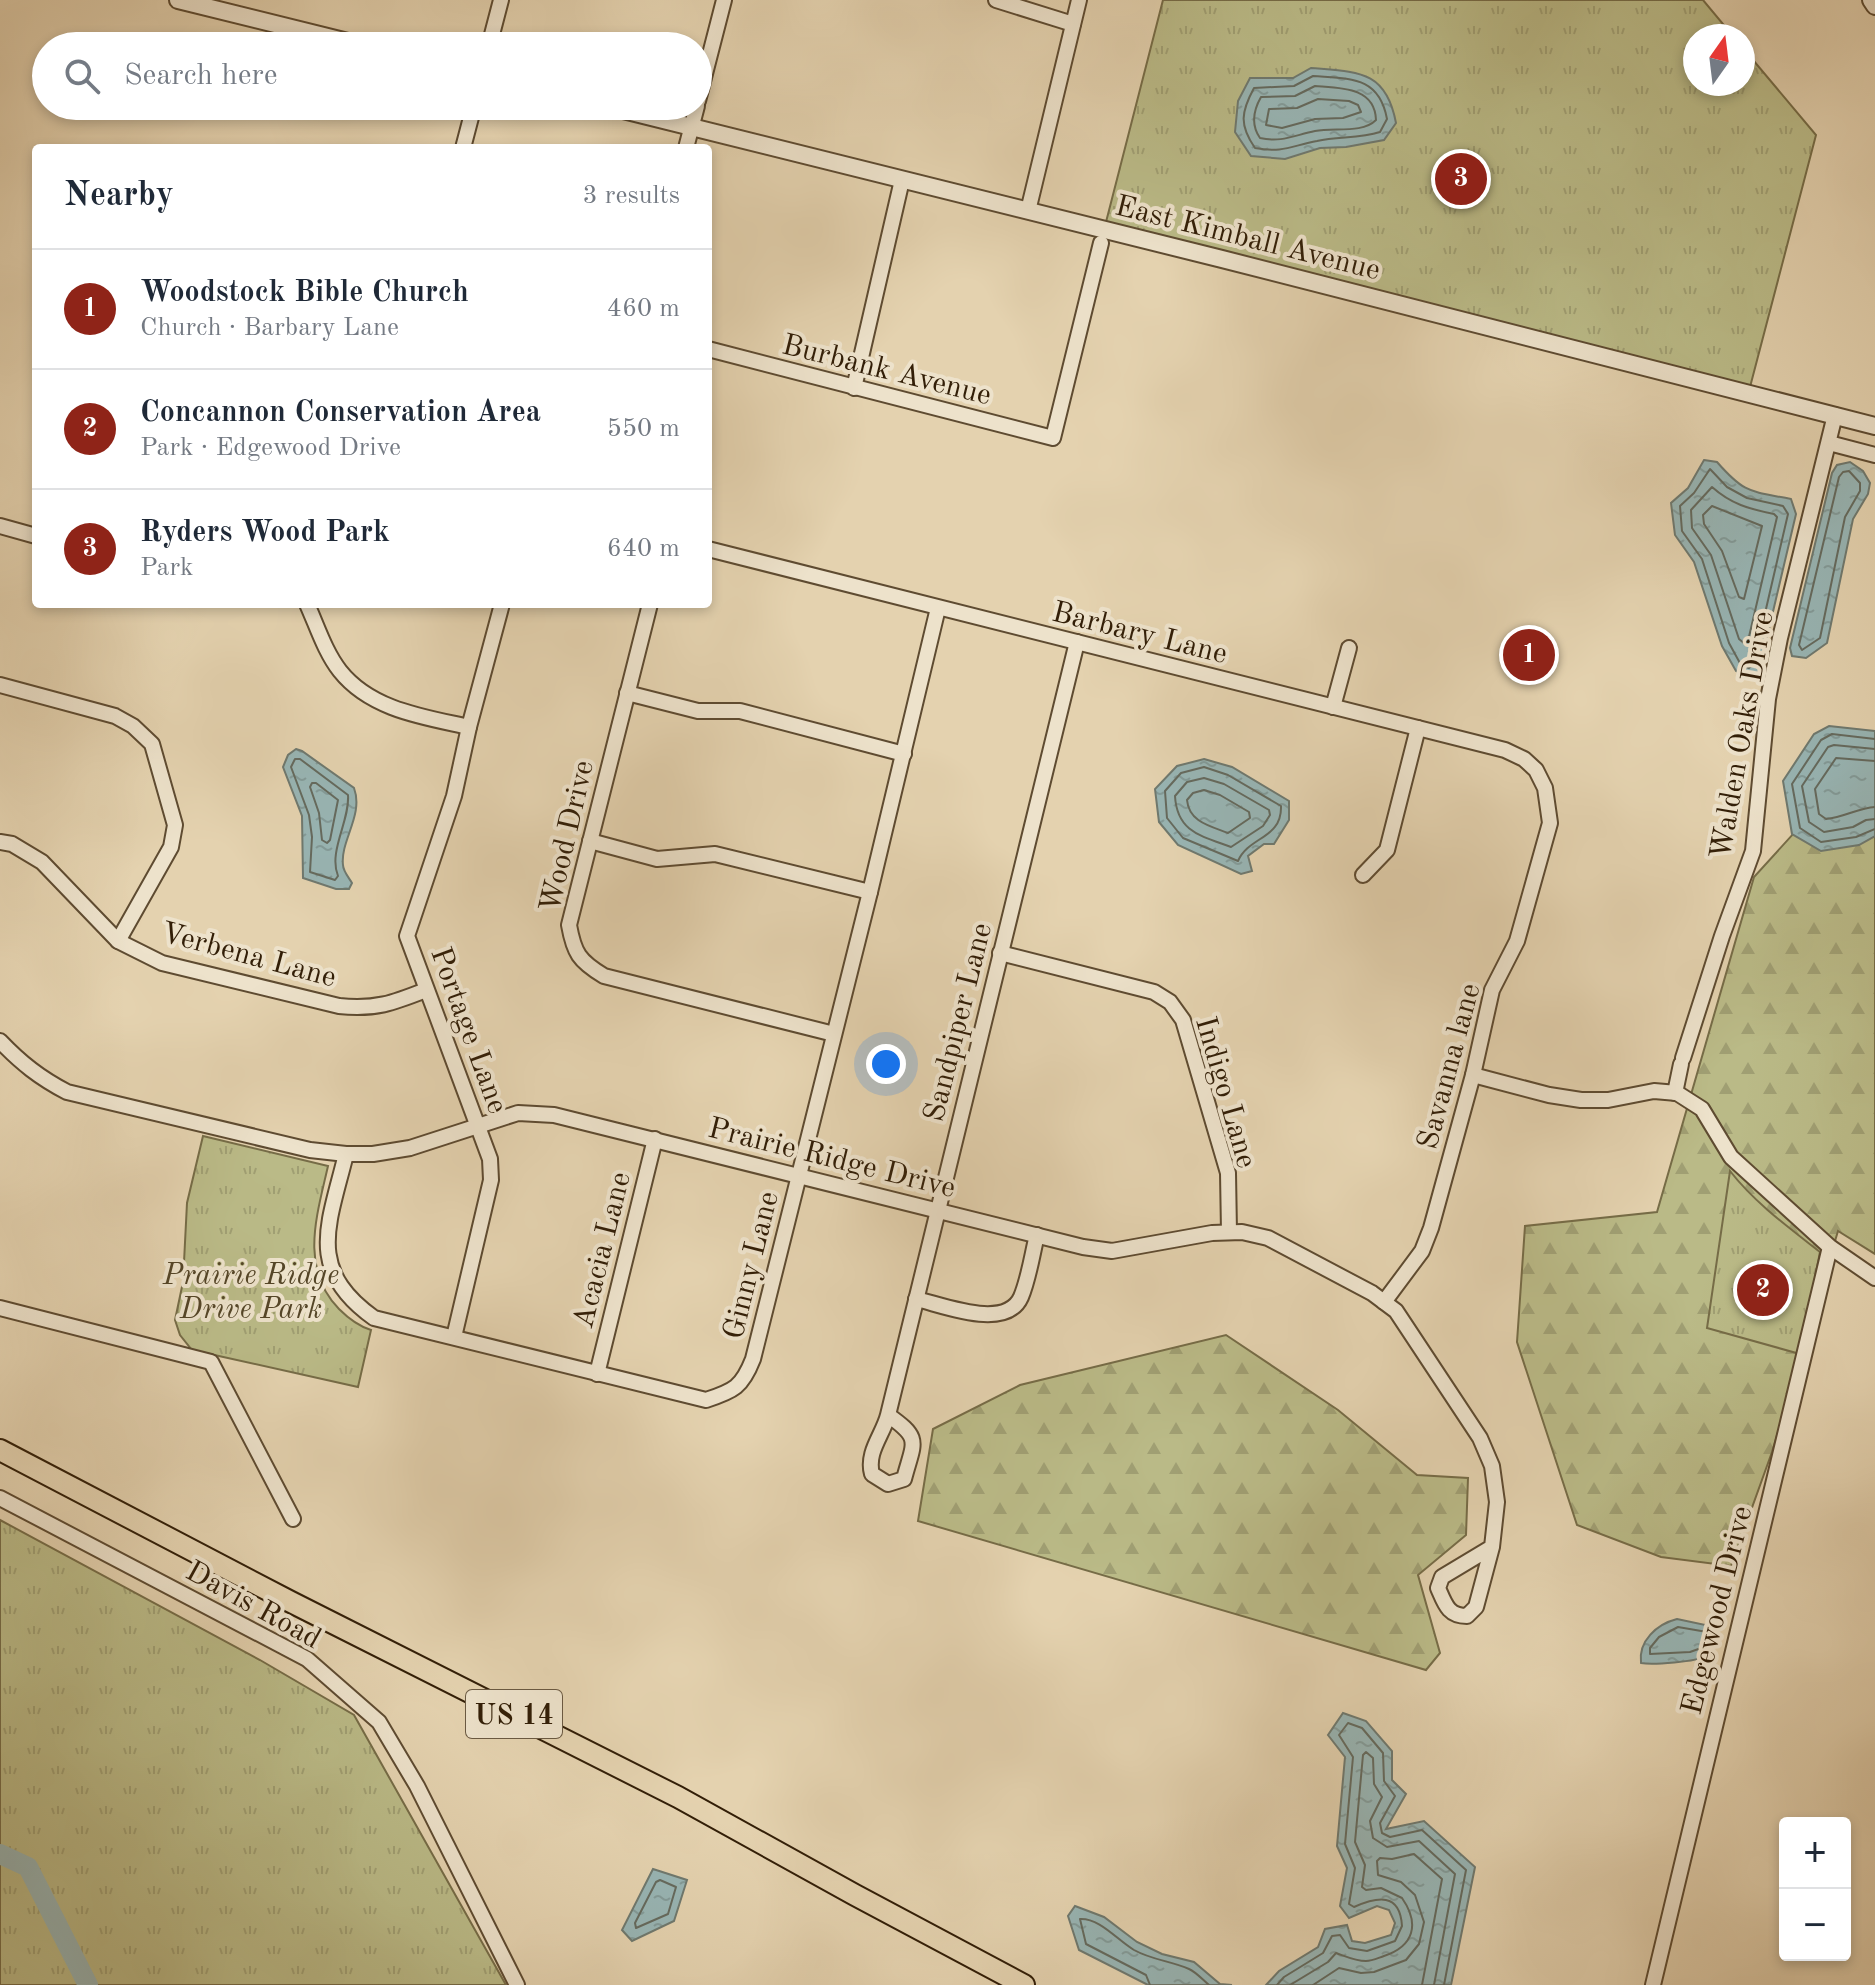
<!DOCTYPE html>
<meta charset="utf-8">
<style>
:root{--surface:#fff;--page:#f2f2f3;--text:#1f2937;--muted:#747a83;--line:#e0e1e3;--accent:#8f2418}
body{margin:0;font-family:"Old Standard TT",serif;background:var(--page);color:var(--text)}
.controls{position:absolute;right:24px;bottom:24px;display:grid;overflow:hidden;border-radius:8px;box-shadow:0 4px 12px #0003}
.controls button{width:72px;height:72px;display:grid;place-items:center;padding:0;border:0;border-bottom:2px solid var(--line);background:var(--surface);color:var(--text);font:40px sans-serif}
.compass{position:absolute;left:1683px;top:24px;width:72px;height:72px;border-radius:50%;background:var(--surface);box-shadow:0 4px 12px #0003;rotate:14deg}
.you{position:absolute;left:886px;top:1064px;width:28px;height:28px;margin:-20px;border:6px solid #fff;border-radius:50%;background:#1a73e8;box-shadow:0 0 0 12px #1a73e833}
.badge{display:grid;place-items:center;width:52px;height:52px;border-radius:50%;background:var(--accent);color:#fff;font-size:26px;font-weight:700}
.pin{position:absolute;translate:-50% -50%;border:4px solid #fff;box-shadow:0 2px 8px #0006}
.list{margin:0;padding:0;list-style:none}
h2{display:flex;justify-content:space-between;align-items:center;height:104px;margin:0;padding:0 32px;font-size:34px}
h2 small{font-size:26px;font-weight:400;color:var(--muted)}
.list li{display:grid;grid-template-columns:52px 1fr auto;gap:24px;align-items:center;box-sizing:border-box;height:120px;padding:0 32px;border-top:2px solid var(--line)}
.list b{display:block;font-size:30px;white-space:nowrap}
.list p{margin:0;font-size:26px;white-space:nowrap;color:var(--muted)}
.list em{font-size:26px;font-style:normal;color:var(--muted)}
.icon{flex:none;width:44px;height:44px;fill:none;stroke:currentColor;stroke-width:2;stroke-linecap:round;stroke-linejoin:round}
.map{position:relative;flex:none;width:1875px;height:1985px;overflow:hidden}
.search{position:absolute;background:var(--surface);box-shadow:0 4px 12px #0003;left:32px;top:32px;width:680px;height:88px;display:flex;align-items:center;gap:20px;box-sizing:border-box;padding:0 28px;border-radius:44px;color:var(--muted);font-size:30px}
.panel{position:absolute;background:var(--surface);box-shadow:0 4px 12px #0003;left:32px;top:144px;width:680px;height:464px;border-radius:8px}
.map>svg:first-child{display:block}
.forest{fill:url(#forest-firs);stroke:#766c47;stroke-width:2}
.park{fill:url(#park-tufts);stroke:#766c47;stroke-width:2}
.water{fill:url(#water-ripples);stroke:#6f796f;stroke-width:2}
.lines{fill:none;stroke-linecap:round;stroke-linejoin:round}
.shore{stroke:#656a5e;stroke-width:2}
.river{stroke:#98b5b4;stroke-width:20}
.minor-casing{stroke:#5e4b31;stroke-width:18}
.tertiary-casing{stroke:#5e4b31;stroke-width:20}
.primary-casing{stroke:#321e07;stroke-width:24}
.minor{stroke:#ede2cb;stroke-width:14}
.tertiary{stroke:#ede2cb;stroke-width:16}
.primary{stroke:#e4d2af;stroke-width:20}
.labels{text-anchor:middle;stroke-width:8;stroke-linejoin:round;paint-order:stroke}
.shield{fill:#ede2cb;stroke:#6a5942;stroke-width:2}
.shield-label{font-size:28px;font-weight:bold;fill:#321e07}
.street-label{font-size:30px;fill:#321e07;stroke:#ede2cb}
.park-label{font-size:30px;font-style:italic;fill:#544527;stroke:#ede2cb}
</style>
<div class="map">
<svg width="1875" height="1985" viewBox="0 0 1875 1985">
<defs>
<pattern id="forest-firs" width="22" height="20" patternUnits="userSpaceOnUse" patternTransform="scale(2)"><rect width="22" height="20" fill="#baba87"/><path d="M5 1l3.5 6h-7zM16 11l3.5 6h-7z" fill="#a09f73"/></pattern>
<pattern id="park-tufts" width="24" height="20" patternUnits="userSpaceOnUse" patternTransform="scale(2)"><rect width="24" height="20" fill="#baba87"/><path d="M3 7l-1-3M5 7V3M7 7l1-3M15 17l-1-3M17 17v-4M19 17l1-3" fill="none" stroke="#a09f73"/></pattern>
<pattern id="water-ripples" width="26" height="14" patternUnits="userSpaceOnUse" patternTransform="scale(2)"><rect width="26" height="14" fill="#98b5b4"/><path d="M2 4q2-2 4 0t4 0M15 11q2-2 4 0t4 0" fill="none" stroke="#839b99"/></pattern>
</defs>
<rect width="100%" height="100%" fill="#e4d2af"/>
<filter id="stains"><feTurbulence type="fractalNoise" baseFrequency=".0025" numOctaves="4"/><feColorMatrix values="0 0 0 0 .2 0 0 0 0 .09 0 0 0 0 .02 0 0 0 .5 -.17"/></filter>
<radialGradient id="worn" r=".72"><stop offset=".6" stop-color="#630" stop-opacity="0"/><stop offset="1" stop-color="#630" stop-opacity=".3"/></radialGradient>
<g class="forest">
<polygon points="1875,744 1875,1254 1838,1231 1772,1452 1731,1566 1661,1557 1577,1525 1517,1342 1525,1226 1657,1212 1754,877"/>
<polygon points="1226,1335 1338,1410 1417,1475 1468,1478 1466,1535 1418,1575 1440,1653 1426,1670 918,1521 933,1429 1020,1385"/>
</g>
<g class="park">
<polygon points="1163,0 1703,0 1733,36 1695,36 1695,84 1743,84 1743,48 1816,135 1750,387 1106,222"/>
<path d="M 203,1136 L 328,1166 C 317,1215 299,1268 339,1309 C 348,1318 358,1326 371,1330 L 358,1387 L 192,1350 L 180,1335 L 175,1320 L 183,1282 L 187,1203 Z"/>
<path d="M 1730,1171 C 1755,1203 1788,1227 1820,1252 L 1800,1354 L 1707,1328 Z"/>
<polygon points="0,1520 260,1660 354,1715 506,1985 0,1985"/>
</g>
<g class="water">
<path d="M 1311,68 C 1358,72 1386,70 1396,123 L 1384,140 L 1346,147 L 1320,148 L 1285,159 L 1251,156 L 1235,132 L 1238,101 L 1250,78 L 1293,78 Z"/>
<path d="M 1704,460 L 1717,462 C 1745,494 1750,491 1791,499 L 1796,514 L 1759,671 L 1754,679 L 1736,671 L 1722,646 L 1694,562 L 1675,535 L 1671,503 L 1688,488 Z"/>
<polygon points="1850,462 1863,471 1870,483 1868,494 1853,519 1827,643 1806,658 1792,656 1790,648 1832,473 1837,465"/>
<polygon points="1829,726 1875,731 1875,836 1859,845 1821,851 1792,834 1783,781 1814,734"/>
<path d="M 296,749 L 302,751 L 354,788 C 364,815 340,841 343,865 C 343,871 349,878 352,883 L 349,889 L 336,889 L 303,878 L 302,816 L 283,767 L 288,755 Z"/>
<polygon points="1204,759 1232,767 1289,801 1289,820 1274,844 1264,844 1248,856 1252,871 1241,874 1178,845 1159,822 1155,789 1177,766"/>
<path d="M 1677,1619 L 1715,1627 C 1718,1635 1716,1650 1706,1656 C 1697,1662 1652,1665 1641,1663 C 1638,1641 1657,1624 1677,1619 Z"/>
<polygon points="1343,1713 1366,1721 1392,1751 1392,1780 1406,1794 1386,1829 1424,1821 1475,1867 1451,1985 1266,1985 1279,1971 1318,1947 1325,1929 1347,1925 1352,1941 1365,1943 1391,1935 1395,1923 1389,1910 1377,1906 1349,1918 1340,1906 1347,1868 1337,1846 1345,1757 1328,1735"/>
<polygon points="653,1869 687,1880 674,1921 632,1941 622,1930"/>
<polygon points="1075,1906 1104,1917 1137,1942 1162,1954 1194,1962 1220,1984 1232,1985 1148,1985 1079,1950 1068,1916"/>
</g>
<g class="lines">
<g class="shore">
<path d="M 1313,76 C 1350,79 1379,76 1387,119 L 1380,132 C 1359,139 1338,136 1317,141 C 1291,146 1283,153 1255,148 C 1239,125 1241,112 1254,88 L 1294,86 Z"/>
<path d="M 1315,86 C 1341,88 1375,87 1376,120 C 1362,134 1334,127 1315,131 C 1295,135 1281,143 1260,138 C 1251,125 1253,111 1261,97 L 1295,96 Z"/>
<polygon points="1318,99 1349,101 1358,105 1361,112 1343,118 1315,119 1282,128 1266,125 1269,109 1297,108"/>
<polygon points="1710,469 1727,487 1747,498 1783,506 1788,514 1753,665 1749,668 1741,665 1729,643 1702,559 1682,531 1680,506 1694,493"/>
<polygon points="1849,471 1860,483 1860,491 1845,517 1820,638 1802,650 1799,645 1839,477 1843,472"/>
<path d="M 1712,487 C 1731,504 1749,509 1774,514 L 1777,517 L 1748,641 L 1745,644 L 1739,639 L 1711,555 L 1692,528 L 1691,510 Z"/>
<polygon points="1712,506 1762,526 1744,599 1739,597 1722,551 1704,524 1703,515"/>
<polyline points="1875,739 1832,734 1821,740 1792,784 1800,828 1821,842 1856,837 1875,829"/>
<polyline points="1875,749 1834,745 1828,747 1802,786 1809,822 1824,832 1853,827 1866,820 1875,819"/>
<path d="M 295,759 L 300,759 L 348,795 C 350,821 328,851 338,876 L 335,880 L 310,872 L 312,837 L 309,815 L 291,767 Z"/>
<path d="M 1875,761 L 1836,758 L 1815,789 L 1819,814 L 1826,819 C 1845,817 1858,808 1875,807"/>
<path d="M 1204,767 L 1228,775 L 1281,806 C 1282,839 1249,836 1238,861 L 1183,838 L 1167,818 L 1165,791 L 1181,773 Z"/>
<path d="M 1204,778 L 1224,784 L 1269,810 L 1270,815 L 1263,826 L 1231,847 C 1201,836 1177,832 1175,796 L 1187,782 Z"/>
<polygon points="312,783 316,783 338,800 330,840 327,843 322,840 319,813 310,787"/>
<path d="M 1204,790 L 1220,795 L 1249,812 L 1250,818 L 1228,833 C 1210,826 1189,822 1187,800 L 1193,793 Z"/>
<polygon points="1678,1627 1707,1632 1708,1639 1704,1647 1690,1652 1650,1654 1650,1648 1659,1637"/>
<polygon points="660,1880 676,1887 668,1914 636,1928 635,1923 656,1882"/>
<path d="M 1150,1985 L 1146,1975 L 1086,1944 L 1080,1919 C 1100,1918 1117,1940 1134,1950 C 1152,1960 1171,1961 1189,1969 C 1196,1972 1203,1980 1209,1985"/>
<path d="M 1277,1985 L 1284,1977 L 1323,1953 L 1332,1936 L 1340,1935 L 1349,1948 L 1367,1951 L 1395,1941 L 1402,1926 C 1400,1892 1377,1897 1354,1907 L 1349,1904 L 1355,1868 L 1345,1844 L 1353,1757 L 1339,1735 L 1348,1723 L 1362,1728 L 1383,1753 L 1384,1781 L 1395,1796 L 1380,1823 L 1382,1833 L 1390,1837 L 1422,1830 L 1466,1870 L 1444,1985"/>
<path d="M 1290,1985 L 1328,1962 L 1336,1953 C 1345,1956 1355,1961 1366,1961 C 1372,1961 1378,1958 1384,1956 C 1414,1946 1420,1924 1402,1898 L 1381,1888 L 1366,1890 L 1362,1887 L 1365,1865 L 1355,1842 L 1363,1755 L 1366,1752 L 1373,1758 L 1374,1784 L 1382,1797 L 1370,1821 L 1373,1838 L 1387,1847 L 1419,1841 L 1455,1874 L 1434,1985"/>
<polyline points="1313,1985 1339,1968 1361,1973 1374,1972 1406,1960 1419,1944 1424,1922 1415,1895 1401,1882 1378,1875 1377,1861 1380,1858 1392,1859 1414,1854 1442,1879 1422,1985"/>
</g>
<polyline class="river" points="0,1854 28,1867 88,1985"/>
<g class="minor-casing">
<g id="minor">
<polyline points="996,0 1073,24"/>
<polyline points="489,46 501,0"/>
<polyline points="698,101 724,0"/>
<polyline points="463,148 474,106"/>
<polyline points="686,148 697,106"/>
<polyline points="1028,211 1079,0"/>
<polyline points="708,349 1053,438 1101,243"/>
<polyline points="854,388 902,180"/>
<polyline points="1829,443 1875,455"/>
<polyline points="0,526 36,536"/>
<polyline points="708,549 1505,750 1524,759 1536,770 1545,788 1550,823 1517,941 1492,990 1473,1075 1431,1228 1422,1251 1384,1302"/>
<path d="M 307,604 C 317,626 325,652 340,671 C 371,710 424,717 469,727"/>
<path d="M 650,604 L 569,925 C 574,953 579,961 604,976 L 834,1034"/>
<polyline points="0,685 115,716 133,726 152,744 175,825 171,847 118,941"/>
<polyline points="627,693 698,711 740,711 904,754"/>
<polyline points="1333,707 1349,648"/>
<polyline points="590,841 657,859 715,854 870,892"/>
<path d="M 0,842 L 12,844 L 42,862 L 118,941 L 162,963 L 339,1006 C 375,1010 393,1003 426,990"/>
<polyline points="1363,875 1387,850 1418,728"/>
<polyline points="1000,953 1154,992 1170,1002 1183,1020 1228,1173 1229,1232"/>
<path d="M 0,1041 C 21,1063 40,1078 67,1092 L 310,1150 L 346,1154 L 373,1154 L 410,1148 L 518,1113 L 554,1115 L 1083,1247 L 1112,1251 L 1212,1233 L 1242,1232 L 1268,1238 L 1372,1293 L 1396,1311 L 1480,1438 L 1492,1466 L 1497,1502 L 1492,1547 L 1476,1607 L 1467,1616 C 1448,1616 1445,1604 1438,1588 L 1442,1577 L 1492,1547"/>
<polyline points="1683,1058 1722,936 1753,851 1768,699 1780,638 1835,415"/>
<polyline points="1473,1075 1549,1095 1581,1100 1608,1100 1654,1091 1677,1093 1702,1109 1731,1157 1830,1247 1875,1278"/>
<polyline points="1675,1093 1681,1064"/>
<path d="M 346,1154 C 329,1224 305,1269 374,1318 L 706,1400 C 734,1391 742,1387 753,1359 L 870,892 L 938,608"/>
<path d="M 916,1299 C 943,1305 1006,1331 1021,1297 C 1029,1278 1032,1255 1037,1235"/>
<polyline points="0,1308 211,1362 293,1519"/>
<polyline points="454,1337 491,1180 490,1159 407,936 454,796 469,727 502,604"/>
<polyline points="597,1374 655,1139"/>
<path d="M 888,1415 C 922,1439 914,1441 904,1479 L 888,1484 L 872,1474 C 866,1452 883,1435 888,1415 L 1077,642"/>
<polyline points="0,1498 307,1659 379,1722 417,1786 517,1985"/>
<polyline points="1653,1985 1830,1247"/>
</g>
</g>
<g class="tertiary-casing">
<g id="tertiary">
<polyline points="178,0 364,46"/>
<polyline points="1871,0 1875,6"/>
<polyline points="607,106 1222,259 1875,426"/>
</g>
</g>
<g class="primary-casing">
<polyline id="primary" points="0,1450 291,1602 678,1797 855,1895 1024,1985"/>
</g>
<use href="#minor" class="minor"/>
<use href="#tertiary" class="tertiary"/>
<use href="#primary" class="primary"/>
</g>
<g class="labels">
<rect class="shield" x="466" y="1690" width="96" height="48" rx="6"/>
<g class="shield-label">
<text x="514" y="1724">US 14</text>
</g>
<g class="street-label">
<text transform="translate(1248 237) rotate(14)" y="10">East Kimball Avenue</text>
<text transform="translate(887 369) rotate(14)" y="10">Burbank Avenue</text>
<text transform="translate(1140 632) rotate(14)" y="10">Barbary Lane</text>
<text transform="translate(1741 735) rotate(-80)" y="10">Walden Oaks Drive</text>
<text transform="translate(566 836) rotate(-77)" y="10">Wood Drive</text>
<text transform="translate(249 954) rotate(15)" y="10">Verbena Lane</text>
<text transform="translate(957 1022) rotate(-76)" y="10">Sandpiper Lane</text>
<text transform="translate(470 1030) rotate(70)" y="10">Portage Lane</text>
<text transform="translate(1448 1066) rotate(-75)" y="10">Savanna lane</text>
<text transform="translate(1227 1092) rotate(74)" y="10">Indigo Lane</text>
<text transform="translate(832 1157) rotate(14)" y="10">Prairie Ridge Drive</text>
<text transform="translate(601 1250) rotate(-76)" y="10">Acacia Lane</text>
<text transform="translate(750 1265) rotate(-76)" y="10">Ginny Lane</text>
<text transform="translate(254 1604) rotate(29)" y="10">Davis Road</text>
<text transform="translate(1716 1610) rotate(-76)" y="10">Edgewood Drive</text>
</g>
<g class="park-label">
<text x="251" y="1284">Prairie Ridge<tspan x="251" dy="34">Drive Park</tspan></text>
</g>
</g>
<rect width="100%" height="100%" filter="url(#stains)"/>
<rect width="100%" height="100%" fill="url(#worn)"/>
</svg>
<div class="controls">
<button>+</button>
<button>−</button>
</div>
<svg class="compass" viewBox="-18 -18 36 36"><path d="M0-13l5 13h-10z" fill="#e53935"/><path d="M0 13l5-13h-10z" fill="#747a83"/></svg>
<div class="you"></div>
<div class="pin badge" style="left:1529px;top:655px">1</div>
<div class="pin badge" style="left:1763px;top:1290px">2</div>
<div class="pin badge" style="left:1461px;top:179px">3</div>
<div class="search"><svg class="icon" aria-label="search" viewBox="0 0 24 24"><circle cx="10" cy="10" r="6"/><path d="M15 15l6 6"/></svg>Search here</div>
<section class="panel">
<h2>Nearby<small>3 results</small></h2>
<ul class="list">
<li><span class="badge">1</span><div><b>Woodstock Bible Church</b><p>Church · Barbary Lane</p></div><em>460 m</em></li>
<li><span class="badge">2</span><div><b>Concannon Conservation Area</b><p>Park · Edgewood Drive</p></div><em>550 m</em></li>
<li><span class="badge">3</span><div><b>Ryders Wood Park</b><p>Park</p></div><em>640 m</em></li>
</ul>
</section>
</div>
